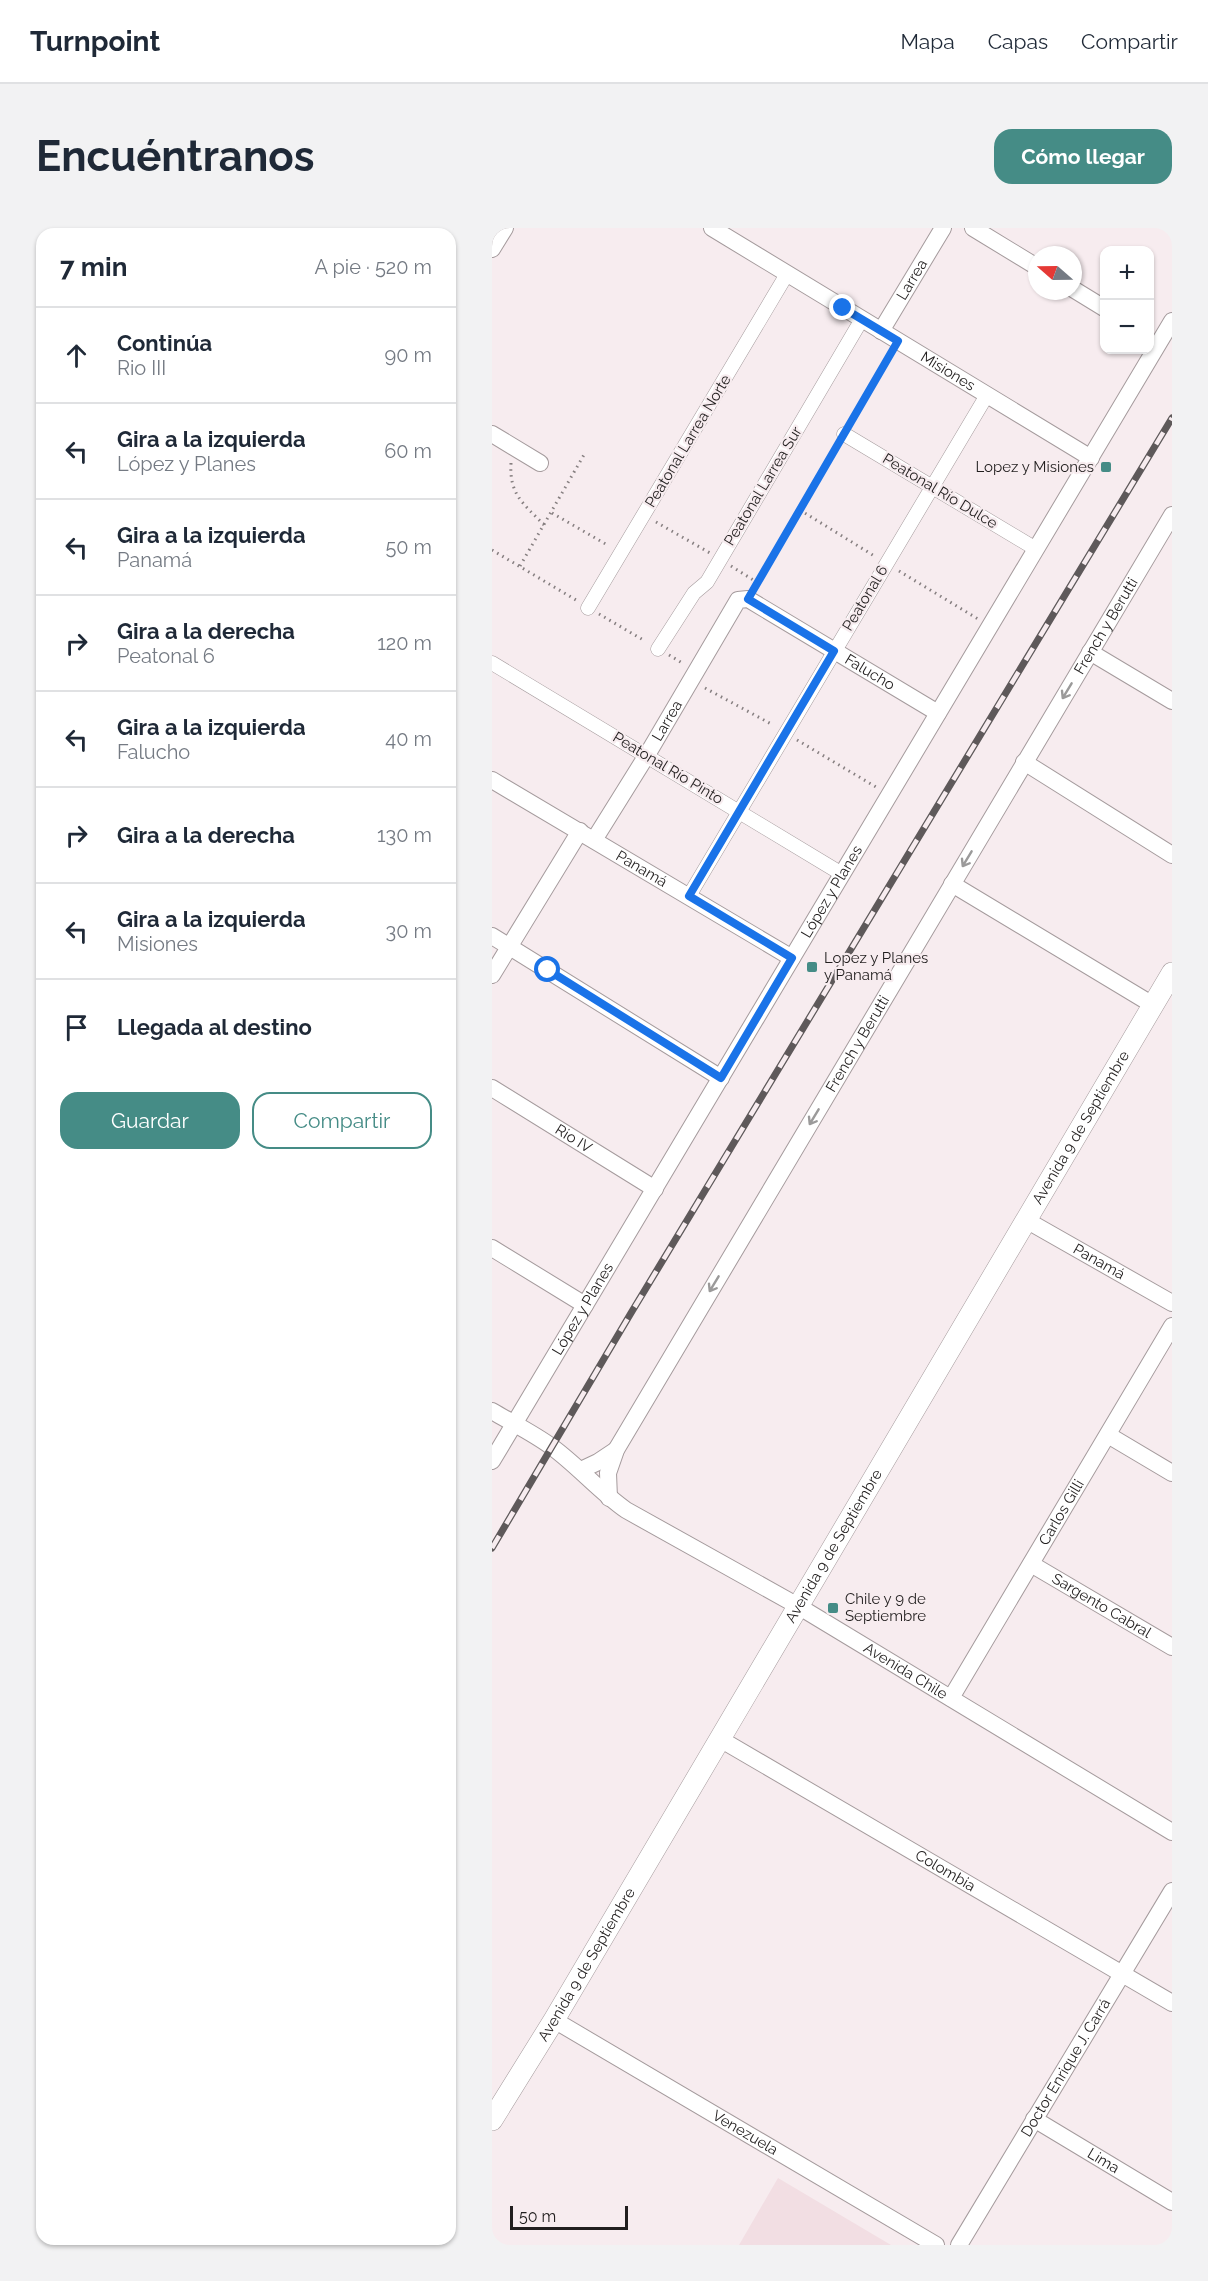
<!DOCTYPE html>
<html lang="es">
<meta charset="utf-8">
<style>
:root{--surface:#fff;--page:#f2f2f3;--text:#1f2937;--muted:#747a83;--line:#e0e1e3;--accent:#458c86}
body{margin:0;font-family:Raleway,sans-serif;background:var(--page);color:var(--text)}
.controls{position:absolute;right:18px;top:18px;display:grid;overflow:hidden;border-radius:12px;box-shadow:0 2px 4px #0004}
.controls button{width:54px;height:54px;display:grid;place-items:center;padding:0;border:0;border-bottom:2px solid var(--line);background:var(--surface);color:var(--text);font:30px sans-serif}
.compass{position:absolute;left:536px;top:18px;width:54px;height:54px;border-radius:50%;background:var(--surface);box-shadow:0 2px 4px #0004;rotate:290deg}
.scale{position:absolute;left:18px;bottom:15px;width:118px;box-sizing:border-box;padding-left:6px;border:3px solid #211e1e;border-top:0;font-size:16px;line-height:21px;white-space:nowrap;color:#211e1e;-webkit-text-stroke:4px #f7ecef;paint-order:stroke}
.stop{position:absolute;width:18px;height:18px;margin:-14px;border:4px solid #1a73e8;border-radius:50%;background:#fff}
.stop.end{background:#1a73e8;border-color:#fff;box-shadow:0 2px 6px #0008}
.list{margin:0;padding:0;list-style:none}
h2{display:flex;justify-content:space-between;align-items:center;height:78px;margin:0;padding:0 24px;font-size:26px}
h2 small{font-size:20px;font-weight:400;color:var(--muted)}
.list li{display:grid;grid-template-columns:39px 1fr auto;gap:18px;align-items:center;box-sizing:border-box;height:96px;padding:0 24px;border-top:2px solid var(--line)}
.list b{display:block;font-size:22px;white-space:nowrap}
.list p{margin:0;font-size:20px;white-space:nowrap;color:var(--muted)}
.list em{font-size:20px;font-style:normal;color:var(--muted)}
.actions{display:flex;gap:12px;padding:18px 24px}
.actions a{flex:1;padding:14px 0;border:2px solid var(--accent);border-radius:18px;text-align:center;font-size:21px;color:var(--accent)}
.actions .main{background:var(--accent);color:#fff}
.icon{flex:none;width:33px;height:33px;fill:none;stroke:currentColor;stroke-width:2;stroke-linecap:round;stroke-linejoin:round}
.map{position:relative;flex:none;width:680px;height:2017px;overflow:hidden;border-radius:18px}
header{display:flex;align-items:center;gap:36px;box-sizing:border-box;height:84px;padding:0 30px;background:var(--surface);border-bottom:2px solid var(--line)}
header strong{font-size:28px}
nav{display:flex;gap:33px;margin-inline-start:auto;font-size:21px}
.intro{display:flex;align-items:center;justify-content:space-between;box-sizing:border-box;height:144px;padding:0 36px}
h1{margin:0;font-size:42px}
.button{padding:15px 27px;border-radius:18px;background:var(--accent);color:#fff;font-size:21px;font-weight:700}
main{display:flex;gap:36px;padding:0 36px}
aside{flex:1;background:var(--surface);border-radius:18px;box-shadow:0 2px 4px #0004}
.map>svg:first-child{display:block}
.built{fill:#f2dee3}
.lines{fill:none;stroke-linecap:round;stroke-linejoin:round}
.pedestrian-casing{stroke:#a59b9d;stroke-width:15}
.minor-casing{stroke:#a59b9d;stroke-width:18}
.tertiary-casing{stroke:#a59b9d;stroke-width:22}
.path{stroke:#867f80;stroke-width:3;stroke-dasharray:1.5 4.5;stroke-linecap:butt}
.pedestrian{stroke:#fff;stroke-width:14}
.minor{stroke:#fff;stroke-width:16}
.tertiary{stroke:#fff;stroke-width:21}
.rail-casing{stroke:#5e595a;stroke-width:7}
.rail{stroke:#f7ecef;stroke-width:4.5;stroke-dasharray:14;stroke-linecap:butt}
.oneway{stroke:#9b9a9a}
.route{stroke:#1a73e8;stroke-width:8}
.poi-dot{fill:#458c86;stroke:#f7ecef;stroke-width:2}
.labels{text-anchor:middle;stroke-width:4.5;stroke-linejoin:round;paint-order:stroke}
.street-label{font-size:15px;fill:#211e1e;stroke:#f7ecef}
.poi-label{font-size:15px;fill:#211e1e;stroke:#f7ecef;text-anchor:start}
</style>
<header>
<strong>Turnpoint</strong>
<nav><a>Mapa</a><a>Capas</a><a>Compartir</a></nav>
</header>
<div class="intro"><h1>Encuéntranos</h1><a class="button">Cómo llegar</a></div>
<main>
<aside>
<h2>7 min<small>A pie · 520 m</small></h2>
<ul class="list">
<li><svg class="icon" aria-label="ahead" viewBox="0 0 24 24"><path d="M12 20V5M6 11l6-6 6 6"/></svg><div><b>Continúa</b><p>Rio III</p></div><em>90 m</em></li>
<li><svg class="icon" aria-label="left" viewBox="0 0 24 24"><path d="M17 20v-9H6M10 6l-5 5 5 5"/></svg><div><b>Gira a la izquierda</b><p>López y Planes</p></div><em>60 m</em></li>
<li><svg class="icon" aria-label="left" viewBox="0 0 24 24"><path d="M17 20v-9H6M10 6l-5 5 5 5"/></svg><div><b>Gira a la izquierda</b><p>Panamá</p></div><em>50 m</em></li>
<li><svg class="icon" aria-label="right" viewBox="0 0 24 24"><path d="M7 20v-9h11M14 6l5 5-5 5"/></svg><div><b>Gira a la derecha</b><p>Peatonal 6</p></div><em>120 m</em></li>
<li><svg class="icon" aria-label="left" viewBox="0 0 24 24"><path d="M17 20v-9H6M10 6l-5 5 5 5"/></svg><div><b>Gira a la izquierda</b><p>Falucho</p></div><em>40 m</em></li>
<li><svg class="icon" aria-label="right" viewBox="0 0 24 24"><path d="M7 20v-9h11M14 6l5 5-5 5"/></svg><div><b>Gira a la derecha</b></div><em>130 m</em></li>
<li><svg class="icon" aria-label="left" viewBox="0 0 24 24"><path d="M17 20v-9H6M10 6l-5 5 5 5"/></svg><div><b>Gira a la izquierda</b><p>Misiones</p></div><em>30 m</em></li>
<li><svg class="icon" aria-label="arrive" viewBox="0 0 24 24"><path d="M6 21V4h12l-3 4 3 4H6"/></svg><div><b>Llegada al destino</b></div></li>
</ul>
<div class="actions"><a class="main">Guardar</a><a>Compartir</a></div>
</aside>
<div class="map">
<svg width="680" height="2017" viewBox="0 0 680 2017">
<rect width="100%" height="100%" fill="#f7ecef"/>
<polygon class="built" points="286,1950 399,2017 247,2017"/>
<g class="lines">
<g class="pedestrian-casing">
<g id="pedestrian">
<polyline points="352,206 544,321"/>
<polyline points="96,380 295,46"/>
<polyline points="166,421 202,365 215,354 370,91"/>
<polyline points="0,435 350,646"/>
<polyline points="197,668 495,167"/>
</g>
</g>
<g class="minor-casing">
<g id="minor">
<path id="s1" d="M 220,0 L 599,230"/>
<polyline points="481,0 545,39"/>
<polyline points="0,21 13,0"/>
<polyline points="581,61 612,80"/>
<path id="s2" d="M 389,103 L 451,0"/>
<polyline points="0,206 48,235"/>
<polyline points="598,424 680,473"/>
<polyline points="532,534 680,627"/>
<path id="s3" d="M 0,552 L 300,730"/>
<path id="s4" d="M 102,612 L 155,527 L 246,372 L 256,371 L 446,485"/>
<polyline points="460,656 661,777"/>
<polyline points="0,708 229,850"/>
<polyline points="0,747 88,603"/>
<path id="s5" d="M 0,860 L 163,961"/>
<path id="s6" d="M 534,992 L 680,1075"/>
<polyline points="0,1020 93,1077"/>
<path id="s7" d="M 0,1183 C 20,1195 41,1205 60,1219 C 86,1238 107,1263 134,1282 L 306,1378 L 680,1604"/>
<polyline points="616,1207 680,1245"/>
<path id="s8" d="M 0,1233 L 680,93"/>
<polyline points="89,1242 106,1234 124,1222"/>
<path id="s9" d="M 117,1270 L 116,1245 L 124,1222 L 680,287"/>
<path id="s10" d="M 539,1336 L 680,1419"/>
<path id="s11" d="M 459,1470 L 680,1098"/>
<path id="s12" d="M 228,1511 L 680,1775"/>
<path id="s13" d="M 62,1792 L 444,2017"/>
<path id="s14" d="M 542,1891 L 680,1974"/>
<path id="s15" d="M 467,2017 L 680,1663"/>
</g>
</g>
<g class="tertiary-casing">
<g id="tertiary">
<path id="s16" d="M 0,1892 L 62,1792 L 680,745"/>
</g>
</g>
<g class="path">
<polyline points="360,194 398,127"/>
<path d="M 19,235 C 17,267 32,276 52,297"/>
<polyline points="308,282 384,329"/>
<polyline points="60,285 117,318"/>
<polyline points="164,294 218,325"/>
<polyline points="0,322 84,372"/>
<polyline points="28,338 93,225"/>
<polyline points="239,338 266,355"/>
<polyline points="407,343 486,391"/>
<polyline points="264,357 346,218"/>
<polyline points="107,386 153,413"/>
<polyline points="177,427 192,436"/>
<polyline points="213,460 281,497"/>
<polyline points="305,512 384,559"/>
</g>
<use href="#pedestrian" class="pedestrian"/>
<use href="#minor" class="minor"/>
<use href="#tertiary" class="tertiary"/>
<g class="rail-casing">
<polyline id="rail" points="0,1320 139,1085 680,190"/>
</g>
<use href="#rail" class="rail"/>
</g>
<defs><path id="oneway-shaft" d="M-6 0H5M1.5-3L5.5 0L1.5 3" fill="none" stroke-width="1.6" stroke-linecap="round" stroke-linejoin="round" transform="scale(1.5)"/></defs>
<g class="oneway">
<use href="#oneway-shaft" transform="translate(575 463) rotate(121)"/>
<use href="#oneway-shaft" transform="translate(475 631) rotate(121)"/>
<use href="#oneway-shaft" transform="translate(322 889) rotate(121)"/>
<use href="#oneway-shaft" transform="translate(222 1056) rotate(121)"/>
</g>
<g class="lines">
<polyline class="route" points="56,742 229,850 300,730 197,668 342,423 256,371 406,113 351,80"/>
</g>
<g class="poi-dot">
<rect x="608" y="233" width="12" height="12" rx="3"/>
<rect x="314" y="733" width="12" height="12" rx="3"/>
<rect x="335" y="1374" width="12" height="12" rx="3"/>
</g>
<g class="labels">
<g class="street-label">
<text dy="5" stroke="none"><textPath href="#s2" startOffset="60">Larrea</textPath></text>
<text dy="5" stroke="none"><textPath href="#s1" startOffset="276">Misiones</textPath></text>
<text transform="translate(196 213) rotate(-59)" y="5">Peatonal Larrea Norte</text>
<text transform="translate(271 258) rotate(-59)" y="5">Peatonal Larrea Sur</text>
<text transform="translate(448 263) rotate(31)" y="5">Peatonal Río Dulce</text>
<text transform="translate(373 370) rotate(-59)" y="5">Peatonal 6</text>
<text dy="5" stroke="none"><textPath href="#s9" startOffset="1008">French y Berutti</textPath></text>
<text dy="5" stroke="none"><textPath href="#s4" startOffset="432">Falucho</textPath></text>
<text dy="5" stroke="none"><textPath href="#s4" startOffset="140">Larrea</textPath></text>
<text transform="translate(176 540) rotate(31)" y="5">Peatonal Río Pinto</text>
<text dy="5" stroke="none"><textPath href="#s3" startOffset="174">Panamá</textPath></text>
<text dy="5" stroke="none"><textPath href="#s8" startOffset="663">López y Planes</textPath></text>
<text dy="5" stroke="none"><textPath href="#s9" startOffset="522">French y Berutti</textPath></text>
<text dy="5" stroke="none"><textPath href="#s16" startOffset="1154">Avenida 9 de Septiembre</textPath></text>
<text dy="5" stroke="none"><textPath href="#s5" startOffset="96">Rio IV</textPath></text>
<text dy="5" stroke="none"><textPath href="#s6" startOffset="84">Panamá</textPath></text>
<text dy="5" stroke="none"><textPath href="#s8" startOffset="177">López y Planes</textPath></text>
<text dy="5" stroke="none"><textPath href="#s11" startOffset="216">Carlos Gilli</textPath></text>
<text dy="5" stroke="none"><textPath href="#s16" startOffset="668">Avenida 9 de Septiembre</textPath></text>
<text dy="5" stroke="none"><textPath href="#s10" startOffset="82">Sargento Cabral</textPath></text>
<text dy="5" stroke="none"><textPath href="#s7" startOffset="490">Avenida Chile</textPath></text>
<text dy="5" stroke="none"><textPath href="#s12" startOffset="261">Colombia</textPath></text>
<text dy="5" stroke="none"><textPath href="#s16" startOffset="182">Avenida 9 de Septiembre</textPath></text>
<text dy="5" stroke="none"><textPath href="#s15" startOffset="207">Doctor Enrique J. Carrá</textPath></text>
<text dy="5" stroke="none"><textPath href="#s13" startOffset="222">Venezuela</textPath></text>
<text dy="5" stroke="none"><textPath href="#s14" startOffset="81">Lima</textPath></text>
</g>
<g class="poi-label">
<text x="602" y="244" text-anchor="end">Lopez y Misiones</text>
<text x="332" y="735">Lopez y Planes<tspan x="332" dy="17">y Panamá</tspan></text>
<text x="353" y="1376">Chile y 9 de<tspan x="353" dy="17">Septiembre</tspan></text>
</g>
</g>
</svg>
<div class="controls">
<button>+</button>
<button>−</button>
</div>
<svg class="compass" viewBox="-18 -18 36 36"><path d="M0-13l5 13h-10z" fill="#e53935"/><path d="M0 13l5-13h-10z" fill="#747a83"/></svg>
<div class="scale">50 m</div>
<div class="stop" style="left:56px;top:742px"></div>
<div class="stop end" style="left:351px;top:80px"></div>
</div>
</main>
